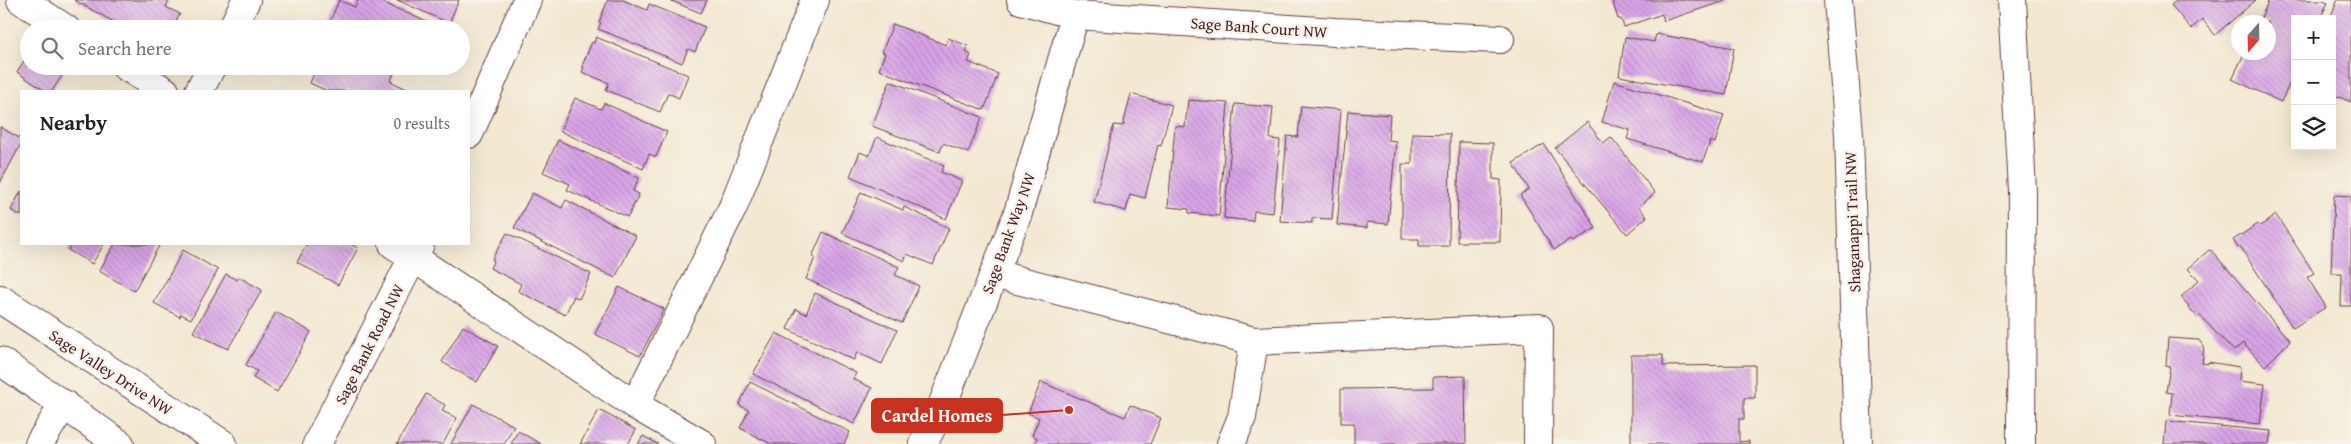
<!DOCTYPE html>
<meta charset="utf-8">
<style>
:root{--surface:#fff;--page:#f2f2f2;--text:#222;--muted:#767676;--line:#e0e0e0}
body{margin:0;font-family:"Gentium Book Plus",serif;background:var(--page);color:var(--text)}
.controls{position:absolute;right:15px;top:15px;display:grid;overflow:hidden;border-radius:0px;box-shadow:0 5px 20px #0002}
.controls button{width:45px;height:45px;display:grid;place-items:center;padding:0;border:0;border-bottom:1px solid var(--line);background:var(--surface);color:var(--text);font:25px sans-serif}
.compass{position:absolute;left:2231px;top:15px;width:45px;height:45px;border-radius:50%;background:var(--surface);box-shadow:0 5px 20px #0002;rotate:200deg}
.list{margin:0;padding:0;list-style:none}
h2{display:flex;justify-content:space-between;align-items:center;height:65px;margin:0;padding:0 20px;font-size:21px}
h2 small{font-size:16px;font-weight:400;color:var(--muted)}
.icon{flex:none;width:28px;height:28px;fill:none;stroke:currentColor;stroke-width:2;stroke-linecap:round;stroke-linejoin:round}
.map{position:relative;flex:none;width:2351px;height:444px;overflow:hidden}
.search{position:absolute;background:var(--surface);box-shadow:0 5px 20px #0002;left:20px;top:20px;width:450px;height:55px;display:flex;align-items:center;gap:12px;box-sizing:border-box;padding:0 18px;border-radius:28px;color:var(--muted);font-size:19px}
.panel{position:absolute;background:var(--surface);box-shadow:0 5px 20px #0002;left:20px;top:90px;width:450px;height:155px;border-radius:0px}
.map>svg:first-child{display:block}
.building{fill:url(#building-back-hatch)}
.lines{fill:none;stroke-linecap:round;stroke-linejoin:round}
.minor-casing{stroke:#633d44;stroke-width:30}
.major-casing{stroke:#633d44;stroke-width:30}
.minor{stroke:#fff;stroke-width:28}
.major{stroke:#fff;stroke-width:28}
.labels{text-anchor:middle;stroke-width:5;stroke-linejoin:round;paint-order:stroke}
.street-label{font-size:16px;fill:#4a1f2b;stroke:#f7f3e8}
.leader{fill:none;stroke:#c8321e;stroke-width:2}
.callout-dot{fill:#c8321e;stroke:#f7f3e8;stroke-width:2}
.callout{fill:#c8321e;stroke:#c8321e;stroke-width:2}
.callout-label{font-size:18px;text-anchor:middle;font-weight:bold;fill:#fff}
</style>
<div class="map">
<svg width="2351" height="444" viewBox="0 0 2351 444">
<defs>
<pattern id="building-back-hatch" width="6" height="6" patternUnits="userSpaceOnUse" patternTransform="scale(1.25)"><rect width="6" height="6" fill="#d9a4e8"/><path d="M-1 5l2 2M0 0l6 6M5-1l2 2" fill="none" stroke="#b285bc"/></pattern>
</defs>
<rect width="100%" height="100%" fill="#f7f3e8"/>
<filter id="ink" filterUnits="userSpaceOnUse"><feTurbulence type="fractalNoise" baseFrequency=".02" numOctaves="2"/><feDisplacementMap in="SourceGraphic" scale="10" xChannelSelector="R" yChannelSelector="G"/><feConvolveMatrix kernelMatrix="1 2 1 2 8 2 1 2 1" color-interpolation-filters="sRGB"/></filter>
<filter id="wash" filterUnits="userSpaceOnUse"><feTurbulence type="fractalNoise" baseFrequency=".0096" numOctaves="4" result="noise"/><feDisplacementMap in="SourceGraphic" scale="20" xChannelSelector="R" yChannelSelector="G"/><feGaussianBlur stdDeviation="1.12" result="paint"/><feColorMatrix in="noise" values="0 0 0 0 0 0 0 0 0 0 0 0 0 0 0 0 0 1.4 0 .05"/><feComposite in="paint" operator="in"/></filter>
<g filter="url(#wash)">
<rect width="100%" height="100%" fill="#f3e8d1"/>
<g id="blocks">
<g class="building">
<polygon points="74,0 169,0 166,7 180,14 172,29 127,29"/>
<polygon points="339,0 355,7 358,0 377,0 443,29 327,29"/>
<polygon points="397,0 459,0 449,23"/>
<polygon points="608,0 623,0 647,10 649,4 705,27 695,52 688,49 682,63 598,29 601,23 599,22"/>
<polygon points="669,0 707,0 701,13"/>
<polygon points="1612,0 1728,0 1664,21 1662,14 1624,27 1621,19 1618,19"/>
<polygon points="2177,0 2256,0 2215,35 2202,19 2191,29 2171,5"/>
<polygon points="2269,0 2280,2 2281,0 2323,0 2328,2 2320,19 2295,19 2295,72 2281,102 2232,79 2245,52 2268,52 2268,22 2259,22"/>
<polygon points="2337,0 2351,0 2351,102 2332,94 2332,19 2330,19"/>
<polygon points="893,24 946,45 948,38 968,46 966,52 971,55 968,62 998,74 984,110 879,70 885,53 882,52"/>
<polygon points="1656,34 1734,48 1726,95 1619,76 1625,37 1654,42"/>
<polygon points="596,37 688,75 679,98 668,93 660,112 606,90 609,83 582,72 584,67 582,66 592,42 594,43"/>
<polygon points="29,53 29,66 68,66 52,91 45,91 17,72"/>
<polygon points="317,66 379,66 394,74 390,81 411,91 327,91 310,83"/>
<polygon points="890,81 982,117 968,153 943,143 940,152 872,126"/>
<polygon points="1614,81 1724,115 1715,143 1710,141 1703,162 1627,139 1630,130 1602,122"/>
<polygon points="1131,94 1172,105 1161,146 1158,145 1145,198 1130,194 1126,211 1094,202 1114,125 1123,126"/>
<polygon points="575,98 601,109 604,103 667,132 656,157 649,154 643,169 560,131"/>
<polygon points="1188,100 1228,103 1219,216 1189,213 1189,209 1168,207 1175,126 1185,127"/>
<polygon points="1235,104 1273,107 1270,139 1280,140 1273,213 1254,211 1253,221 1224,218"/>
<polygon points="1301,106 1341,110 1332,219 1312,218 1312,223 1280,221 1287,136 1298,137"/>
<polygon points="1348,111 1390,115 1388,140 1396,141 1388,224 1367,222 1367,228 1337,225"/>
<polygon points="1587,122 1603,143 1611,137 1655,193 1639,207 1647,217 1627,234 1555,148"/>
<polygon points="0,127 21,139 21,144 0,183"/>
<polygon points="1412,133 1450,134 1449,246 1419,246 1419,239 1402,239 1402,164 1412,164"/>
<polygon points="877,137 944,166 941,172 962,181 946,219 850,176 860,152 869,156"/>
<polygon points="558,140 639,178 633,191 639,194 628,217 567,190 570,184 543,172"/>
<polygon points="1459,142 1493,143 1493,179 1501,180 1500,242 1457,242"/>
<polygon points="1544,144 1596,228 1573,242 1571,240 1554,250 1520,195 1529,189 1513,163"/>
<polygon points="21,191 21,216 11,210"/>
<polygon points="861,192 903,210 904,207 949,228 933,265 907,254 904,261 842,233"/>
<polygon points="532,193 562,208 566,200 636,236 615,278 514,228"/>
<polygon points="2334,195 2351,196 2351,306 2341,306 2342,273 2331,273"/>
<polygon points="2276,215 2314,273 2307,277 2326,307 2293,328 2240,246 2238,248 2233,240 2258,224 2260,226"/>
<polygon points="823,232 899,267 895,275 919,286 902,323 806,279 815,258 812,257"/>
<polygon points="507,233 591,274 579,299 574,296 565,315 518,291 521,284 490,268 494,260 492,259"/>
<polygon points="72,244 104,244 92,264 68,250"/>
<polygon points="115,244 160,244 134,291 99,271"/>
<polygon points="307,244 350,244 358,248 338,285 297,262"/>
<polygon points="2210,249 2290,341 2265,366 2243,343 2234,351 2197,313 2195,314 2188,307 2189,306 2181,297 2199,280 2188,269"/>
<polygon points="183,250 218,270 191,319 181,314 180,317 154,303"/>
<polygon points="226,274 237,280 239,277 262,290 228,349 193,332"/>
<polygon points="619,287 664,309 640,356 595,334"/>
<polygon points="815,293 897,330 882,364 857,352 854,360 787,329 796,309 806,314"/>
<polygon points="276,312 311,332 277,392 253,378 257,371 246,365"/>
<polygon points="463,326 498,346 477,382 442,362"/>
<polygon points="776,333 856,373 853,379 872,388 854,424 753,374"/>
<polygon points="2168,338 2199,340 2204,347 2202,363 2208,364 2208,362 2240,367 2239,381 2265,384 2260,424 2170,415 2172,393 2166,392 2170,367 2166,366"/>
<polygon points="1631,355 1663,355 1663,366 1755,365 1755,398 1744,398 1744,419 1739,419 1739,442 1749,441 1749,444 1631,444"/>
<polygon points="1465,376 1466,444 1354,444 1354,423 1341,423 1341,389 1433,388 1433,377"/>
<polygon points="750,382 850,432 844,444 771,444 740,428 749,410 739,405"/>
<polygon points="1041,382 1125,417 1130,405 1161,418 1150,444 1034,444 1037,438 1032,436 1039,418 1028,413"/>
<polygon points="426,394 445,405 442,411 457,418 443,444 397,444"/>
<polygon points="473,404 514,426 504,444 451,444"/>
<polygon points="599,410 636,430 628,444 580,444"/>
<polygon points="2166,421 2271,431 2269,444 2164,444"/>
<polygon points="518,431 541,444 511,444"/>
<polygon points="643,436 658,444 638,444"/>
</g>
</g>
</g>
<g filter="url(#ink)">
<use href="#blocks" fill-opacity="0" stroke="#633d44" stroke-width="1"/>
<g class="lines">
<g class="minor-casing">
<g id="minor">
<polyline points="21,0 66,29"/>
<polyline points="1021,0 1075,15 1335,32 1500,39"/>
<polyline points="232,29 246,0"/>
<polyline points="125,66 165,91"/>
<polyline points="199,91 212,66"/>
<polyline points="469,134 527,0"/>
<polyline points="393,244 635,405 702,444"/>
<polyline points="994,274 1254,341 1539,328 1538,444"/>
<polyline points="0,299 223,444"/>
<polyline points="0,361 120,444"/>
<polyline points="635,405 733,207 815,0"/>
<polyline points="39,444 64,404"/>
<polyline points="317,444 420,244"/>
<polyline points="923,444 940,411 1018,213 1075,15"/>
<polyline points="1231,444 1242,417 1254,341"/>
</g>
</g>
<g class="major-casing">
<g id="major">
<polyline points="1838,0 1849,134 1858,444"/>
<polyline points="2012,0 2022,191 2021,444"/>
</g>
</g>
<use href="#minor" class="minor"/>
<use href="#major" class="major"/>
</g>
</g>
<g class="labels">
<g class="street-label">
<text transform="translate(1259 27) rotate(4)" y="6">Sage Bank Court NW</text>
<text transform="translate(1852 222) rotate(-92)" y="6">Shaganappi Trail NW</text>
<text transform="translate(1008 233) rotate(-70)" y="6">Sage Bank Way NW</text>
<text transform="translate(369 344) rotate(-63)" y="6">Sage Bank Road NW</text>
<text transform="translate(111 372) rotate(33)" y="6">Sage Valley Drive NW</text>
</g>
</g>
<path class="leader" d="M1069 410L1002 415"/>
<circle class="callout-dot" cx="1069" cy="410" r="5"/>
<rect class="callout" x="872" y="399" width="130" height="33" rx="5"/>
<g class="callout-label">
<text x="937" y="422">Cardel Homes</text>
</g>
</svg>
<div class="controls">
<button>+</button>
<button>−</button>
<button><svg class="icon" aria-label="layers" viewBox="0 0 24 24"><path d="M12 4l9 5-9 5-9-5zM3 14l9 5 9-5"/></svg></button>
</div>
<svg class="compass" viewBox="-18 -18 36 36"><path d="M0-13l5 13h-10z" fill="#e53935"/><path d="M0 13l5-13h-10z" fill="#767676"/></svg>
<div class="search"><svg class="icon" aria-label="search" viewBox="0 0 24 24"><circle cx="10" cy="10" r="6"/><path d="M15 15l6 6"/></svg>Search here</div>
<section class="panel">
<h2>Nearby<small>0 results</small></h2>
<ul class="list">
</ul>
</section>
</div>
